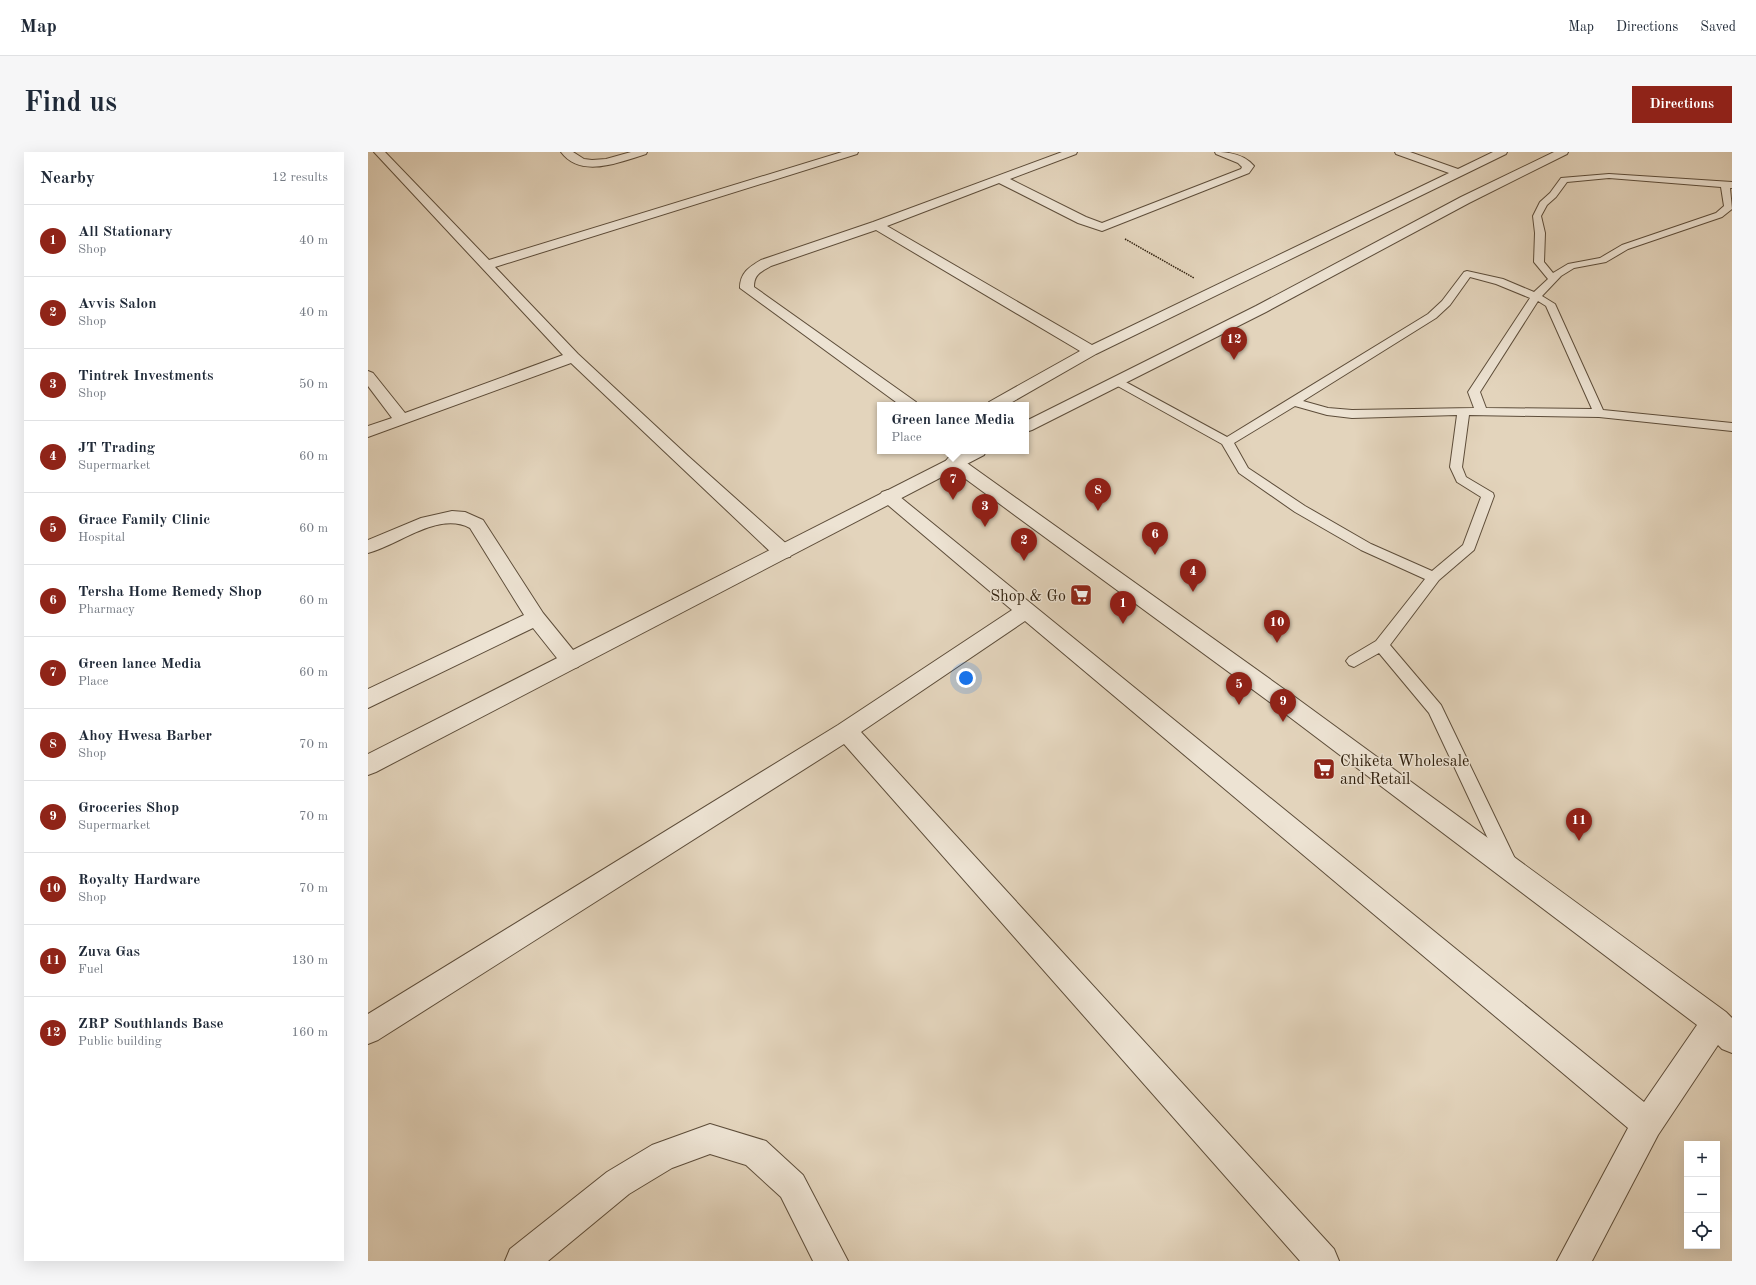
<!DOCTYPE html>
<meta charset="utf-8">
<style>
:root{--surface:#fff;--page:#f6f6f7;--text:#1f2937;--muted:#747a83;--line:#e0e1e3;--accent:#8f2418}
body{margin:0;font-family:"Old Standard TT",serif;background:var(--page);color:var(--text)}
.controls{position:absolute;right:12px;bottom:12px;display:grid;overflow:hidden;border-radius:0px;box-shadow:0 4px 16px #0002}
.controls button{width:36px;height:36px;display:grid;place-items:center;padding:0;border:0;border-bottom:1px solid var(--line);background:var(--surface);color:var(--text);font:20px sans-serif}
.you{position:absolute;left:598px;top:526px;width:14px;height:14px;margin:-10px;border:3px solid #fff;border-radius:50%;background:#1a73e8;box-shadow:0 0 0 6px #1a73e833}
.badge{display:grid;place-items:center;width:26px;height:26px;border-radius:50%;background:var(--accent);color:#fff;font-size:13px;font-weight:700}
.pin{position:absolute;translate:-50% -33px;filter:drop-shadow(0 1px 2px #0008)}
.pin::after{content:'';position:absolute;top:21px;width:14px;height:12px;background:inherit;clip-path:polygon(0 0,100% 0,50% 100%)}
.popup{position:absolute;left:509px;top:250px;width:152px;height:52px;box-sizing:border-box;display:grid;place-content:center;border-radius:0px;background:var(--surface);filter:drop-shadow(0 1px 3px #0005);font-size:13px;white-space:nowrap;color:var(--muted)}
.popup b{font-size:15px;color:var(--text)}
.popup::after{content:'';position:absolute;left:50%;top:100%;margin-left:-8px;border:8px solid transparent;border-top-color:var(--surface)}
.list{margin:0;padding:0;list-style:none}
h2{display:flex;justify-content:space-between;align-items:center;height:52px;margin:0;padding:0 16px;font-size:17px}
h2 small{font-size:13px;font-weight:400;color:var(--muted)}
.list li{display:grid;grid-template-columns:26px 1fr auto;gap:12px;align-items:center;box-sizing:border-box;height:72px;padding:0 16px;border-top:1px solid var(--line)}
.list b{display:block;font-size:15px;white-space:nowrap}
.list p{margin:0;font-size:13px;white-space:nowrap;color:var(--muted)}
.list em{font-size:13px;font-style:normal;color:var(--muted)}
.icon{flex:none;width:22px;height:22px;fill:none;stroke:currentColor;stroke-width:2;stroke-linecap:round;stroke-linejoin:round}
.map{position:relative;flex:none;width:1364px;height:1109px;overflow:hidden;border-radius:0px}
header{display:flex;align-items:center;gap:24px;box-sizing:border-box;height:56px;padding:0 20px;background:var(--surface);border-bottom:1px solid var(--line)}
header strong{font-size:19px}
nav{display:flex;gap:22px;margin-inline-start:auto;font-size:14px}
.intro{display:flex;align-items:center;justify-content:space-between;box-sizing:border-box;height:96px;padding:0 24px}
h1{margin:0;font-size:28px}
.button{padding:10px 18px;border-radius:0px;background:var(--accent);color:#fff;font-size:14px;font-weight:700}
main{display:flex;gap:24px;padding:0 24px}
aside{flex:1;background:var(--surface);border-radius:0px;box-shadow:0 4px 16px #0002}
.map>svg:first-child{display:block}
.lines{fill:none;stroke-linecap:round;stroke-linejoin:round}
.service-casing{stroke:#5d4d3a;stroke-width:2}
.minor-casing{stroke:#5d4d3a;stroke-width:2}
.tertiary-casing{stroke:#5d4d3a;stroke-width:2}
.path{stroke:#30200e;stroke-width:1.5;stroke-dasharray:1.5 1;stroke-linecap:butt}
.service{fill:#ede3d3;fill-rule:evenodd}
.minor{fill:#ede3d3;fill-rule:evenodd}
.tertiary{fill:#ede3d3;fill-rule:evenodd}
.labels{text-anchor:middle;stroke-width:3;stroke-linejoin:round;paint-order:stroke}
.poi-label{font-size:16px;fill:#30200e;stroke:#ede3d3;text-anchor:end}
</style>
<header>
<strong>Map</strong>
<nav><a>Map</a><a>Directions</a><a>Saved</a></nav>
</header>
<div class="intro"><h1>Find us</h1><a class="button">Directions</a></div>
<main>
<aside>
<h2>Nearby<small>12 results</small></h2>
<ul class="list">
<li><span class="badge">1</span><div><b>All Stationary</b><p>Shop</p></div><em>40 m</em></li>
<li><span class="badge">2</span><div><b>Avvis Salon</b><p>Shop</p></div><em>40 m</em></li>
<li><span class="badge">3</span><div><b>Tintrek Investments</b><p>Shop</p></div><em>50 m</em></li>
<li><span class="badge">4</span><div><b>JT Trading</b><p>Supermarket</p></div><em>60 m</em></li>
<li><span class="badge">5</span><div><b>Grace Family Clinic</b><p>Hospital</p></div><em>60 m</em></li>
<li><span class="badge">6</span><div><b>Tersha Home Remedy Shop</b><p>Pharmacy</p></div><em>60 m</em></li>
<li><span class="badge">7</span><div><b>Green lance Media</b><p>Place</p></div><em>60 m</em></li>
<li><span class="badge">8</span><div><b>Ahoy Hwesa Barber</b><p>Shop</p></div><em>70 m</em></li>
<li><span class="badge">9</span><div><b>Groceries Shop</b><p>Supermarket</p></div><em>70 m</em></li>
<li><span class="badge">10</span><div><b>Royalty Hardware</b><p>Shop</p></div><em>70 m</em></li>
<li><span class="badge">11</span><div><b>Zuva Gas</b><p>Fuel</p></div><em>130 m</em></li>
<li><span class="badge">12</span><div><b>ZRP Southlands Base</b><p>Public building</p></div><em>160 m</em></li>
</ul>
</aside>
<div class="map">
<svg width="1364" height="1109" viewBox="0 0 1364 1109">
<rect width="100%" height="100%" fill="#e3d4bc"/>
<filter id="stains"><feTurbulence type="fractalNoise" baseFrequency=".005" numOctaves="4"/><feColorMatrix values="0 0 0 0 .2 0 0 0 0 .09 0 0 0 0 .02 0 0 0 .5 -.17"/></filter>
<radialGradient id="worn" r=".72"><stop offset=".6" stop-color="#630" stop-opacity="0"/><stop offset="1" stop-color="#630" stop-opacity=".3"/></radialGradient>
<g class="lines">
<g class="service-casing">
<path id="service" d="M 1241,22 L 1364,30 L 1364,36 L 1362,36 L 1364,57 L 1354,65 L 1260,97 L 1238,110 L 1206,116 L 1193,124 L 1174,144 L 1187,152 L 1235,258 L 1364,271 L 1364,279 L 1231,265 L 1101,263 L 1094,315 L 1098,325 L 1125,341 L 1126,344 L 1106,398 L 1071,428 L 1022,493 L 1073,553 L 1151,715 L 1148,721 L 1142,723 L 1136,721 L 1061,561 L 1011,501 L 986,515 L 981,513 L 978,509 L 981,505 L 1008,489 L 1057,427 L 993,398 L 927,360 L 871,321 L 854,292 L 746,232 L 744,230 L 746,228 L 754,228 L 859,285 L 1060,162 L 1074,149 L 1096,120 L 1099,119 L 1135,127 L 1166,140 L 1180,127 L 1166,110 L 1167,81 L 1165,64 L 1172,50 L 1182,41 L 1193,26 ZM 1241,26 L 1353,35 L 1356,54 L 1348,61 L 1254,93 L 1232,106 L 1200,112 L 1185,121 L 1176,110 L 1177,81 L 1173,64 L 1179,53 L 1188,45 L 1199,30 ZM 1102,125 L 1128,132 L 1162,146 L 1100,240 L 1106,256 L 984,258 L 960,256 L 935,249 L 1068,166 L 1082,153 ZM 1170,149 L 1178,154 L 1224,257 L 1118,256 L 1112,240 ZM 927,254 L 959,263 L 984,266 L 1089,263 L 1082,315 L 1089,330 L 1113,345 L 1095,393 L 1064,419 L 1003,392 L 937,354 L 880,316 L 866,291 Z"/>
</g>
<g class="minor-casing">
<g id="minor">
<polygon points="6,0 17,0 121,108 474,0 490,0 489,2 127,115 210,202 320,304 422,395 424,400 422,405 415,406 408,405 203,211 0,285 0,274 24,266 0,234 0,219 5,221 37,261 195,203"/>
<path d="M 193,0 L 205,0 L 216,7 L 224,8 L 238,7 L 263,0 L 279,0 L 278,2 C 252,10 213,27 193,0 Z"/>
<path d="M 694,0 L 709,0 L 708,2 L 642,27 L 718,65 L 734,71 L 873,17 L 874,15 L 870,11 L 848,2 L 847,0 C 861,0 876,2 886,14 L 881,21 L 734,79 L 710,71 L 631,31 L 519,74 L 724,193 L 1081,21 L 1028,2 L 1027,0 L 1042,0 L 1090,17 L 1125,0 L 1139,0 L 1138,2 L 1095,23 L 728,202 L 639,253 L 619,253 L 621,250 L 712,199 L 508,78 L 403,114 C 393,120 386,122 386,135 L 548,250 L 550,253 L 532,253 L 372,136 C 372,121 381,115 393,108 L 505,70 Z"/>
<polygon points="586,305 592,306 927,545 1358,860 1364,866 1364,901 1354,897 1350,893 1290,983 1224,1109 1189,1109 1260,976 657,469 493,580 966,1097 971,1109 932,1109 476,592 10,888 0,892 0,862 470,573 644,458 514,348 511,344 514,340 520,338 526,340 1276,950 1329,873 911,557 580,314 577,310 580,306"/>
<path d="M 84,359 L 97,360 L 115,368 L 175,461 L 214,509 L 210,515 L 203,517 L 196,515 L 165,476 L 0,556 L 0,537 L 156,463 L 102,376 C 70,359 31,393 0,401 L 0,388 L 53,366 Z"/>
<polygon points="342,972 398,989 435,1023 480,1109 445,1109 413,1045 378,1013 342,1002 304,1016 261,1042 180,1109 137,1109 142,1097 239,1020 284,993"/>
</g>
</g>
<g class="tertiary-casing">
<g id="tertiary">
<polygon points="1186,0 1200,0 1199,2 1101,51 898,160 664,278 658,280 658,269 888,154 1093,45"/>
<polygon points="597,299 618,299 616,303 8,620 0,623 0,602"/>
</g>
</g>
<polyline class="path" points="757,87 826,126"/>
<use href="#service" class="service"/>
<use href="#minor" class="minor"/>
<use href="#tertiary" class="tertiary"/>
</g>
<defs>
<g id="supermarket-square" transform="scale(1.15)"><rect x="-9" y="-9" width="18" height="18" rx="4" fill="#8f2418" stroke="#ede3d3"/><path d="M-6-5.5h2.5l.6 2H6L4.5 2H-2.5L-4.4-4H-6ZM-1.5 3.2a1.3 1.3 0 1 0 .1 0ZM3 3.2a1.3 1.3 0 1 0 .1 0Z" fill="#fff"/></g>
</defs>
<g fill-rule="evenodd">
<use href="#supermarket-square" x="713" y="443"/>
<use href="#supermarket-square" x="956" y="617"/>
</g>
<g class="labels">
<g class="poi-label">
<text x="698" y="449">Shop &amp; Go</text>
<text x="972" y="614" text-anchor="start">Chiketa Wholesale<tspan x="972" dy="18">and Retail</tspan></text>
</g>
</g>
<rect width="100%" height="100%" filter="url(#stains)"/>
<rect width="100%" height="100%" fill="url(#worn)"/>
</svg>
<div class="controls">
<button>+</button>
<button>−</button>
<button><svg class="icon" aria-label="locate" viewBox="0 0 24 24"><circle cx="12" cy="12" r="6"/><path d="M12 2v4M12 18v4M2 12h4M18 12h4"/></svg></button>
</div>
<div class="you"></div>
<div class="pin badge" style="left:755px;top:472px">1</div>
<div class="pin badge" style="left:656px;top:409px">2</div>
<div class="pin badge" style="left:617px;top:375px">3</div>
<div class="pin badge" style="left:825px;top:440px">4</div>
<div class="pin badge" style="left:871px;top:553px">5</div>
<div class="pin badge" style="left:787px;top:403px">6</div>
<div class="pin badge" style="left:585px;top:348px">7</div>
<div class="popup"><b>Green lance Media</b>Place</div>
<div class="pin badge" style="left:730px;top:359px">8</div>
<div class="pin badge" style="left:915px;top:570px">9</div>
<div class="pin badge" style="left:909px;top:491px">10</div>
<div class="pin badge" style="left:1211px;top:689px">11</div>
<div class="pin badge" style="left:866px;top:208px">12</div>
</div>
</main>
